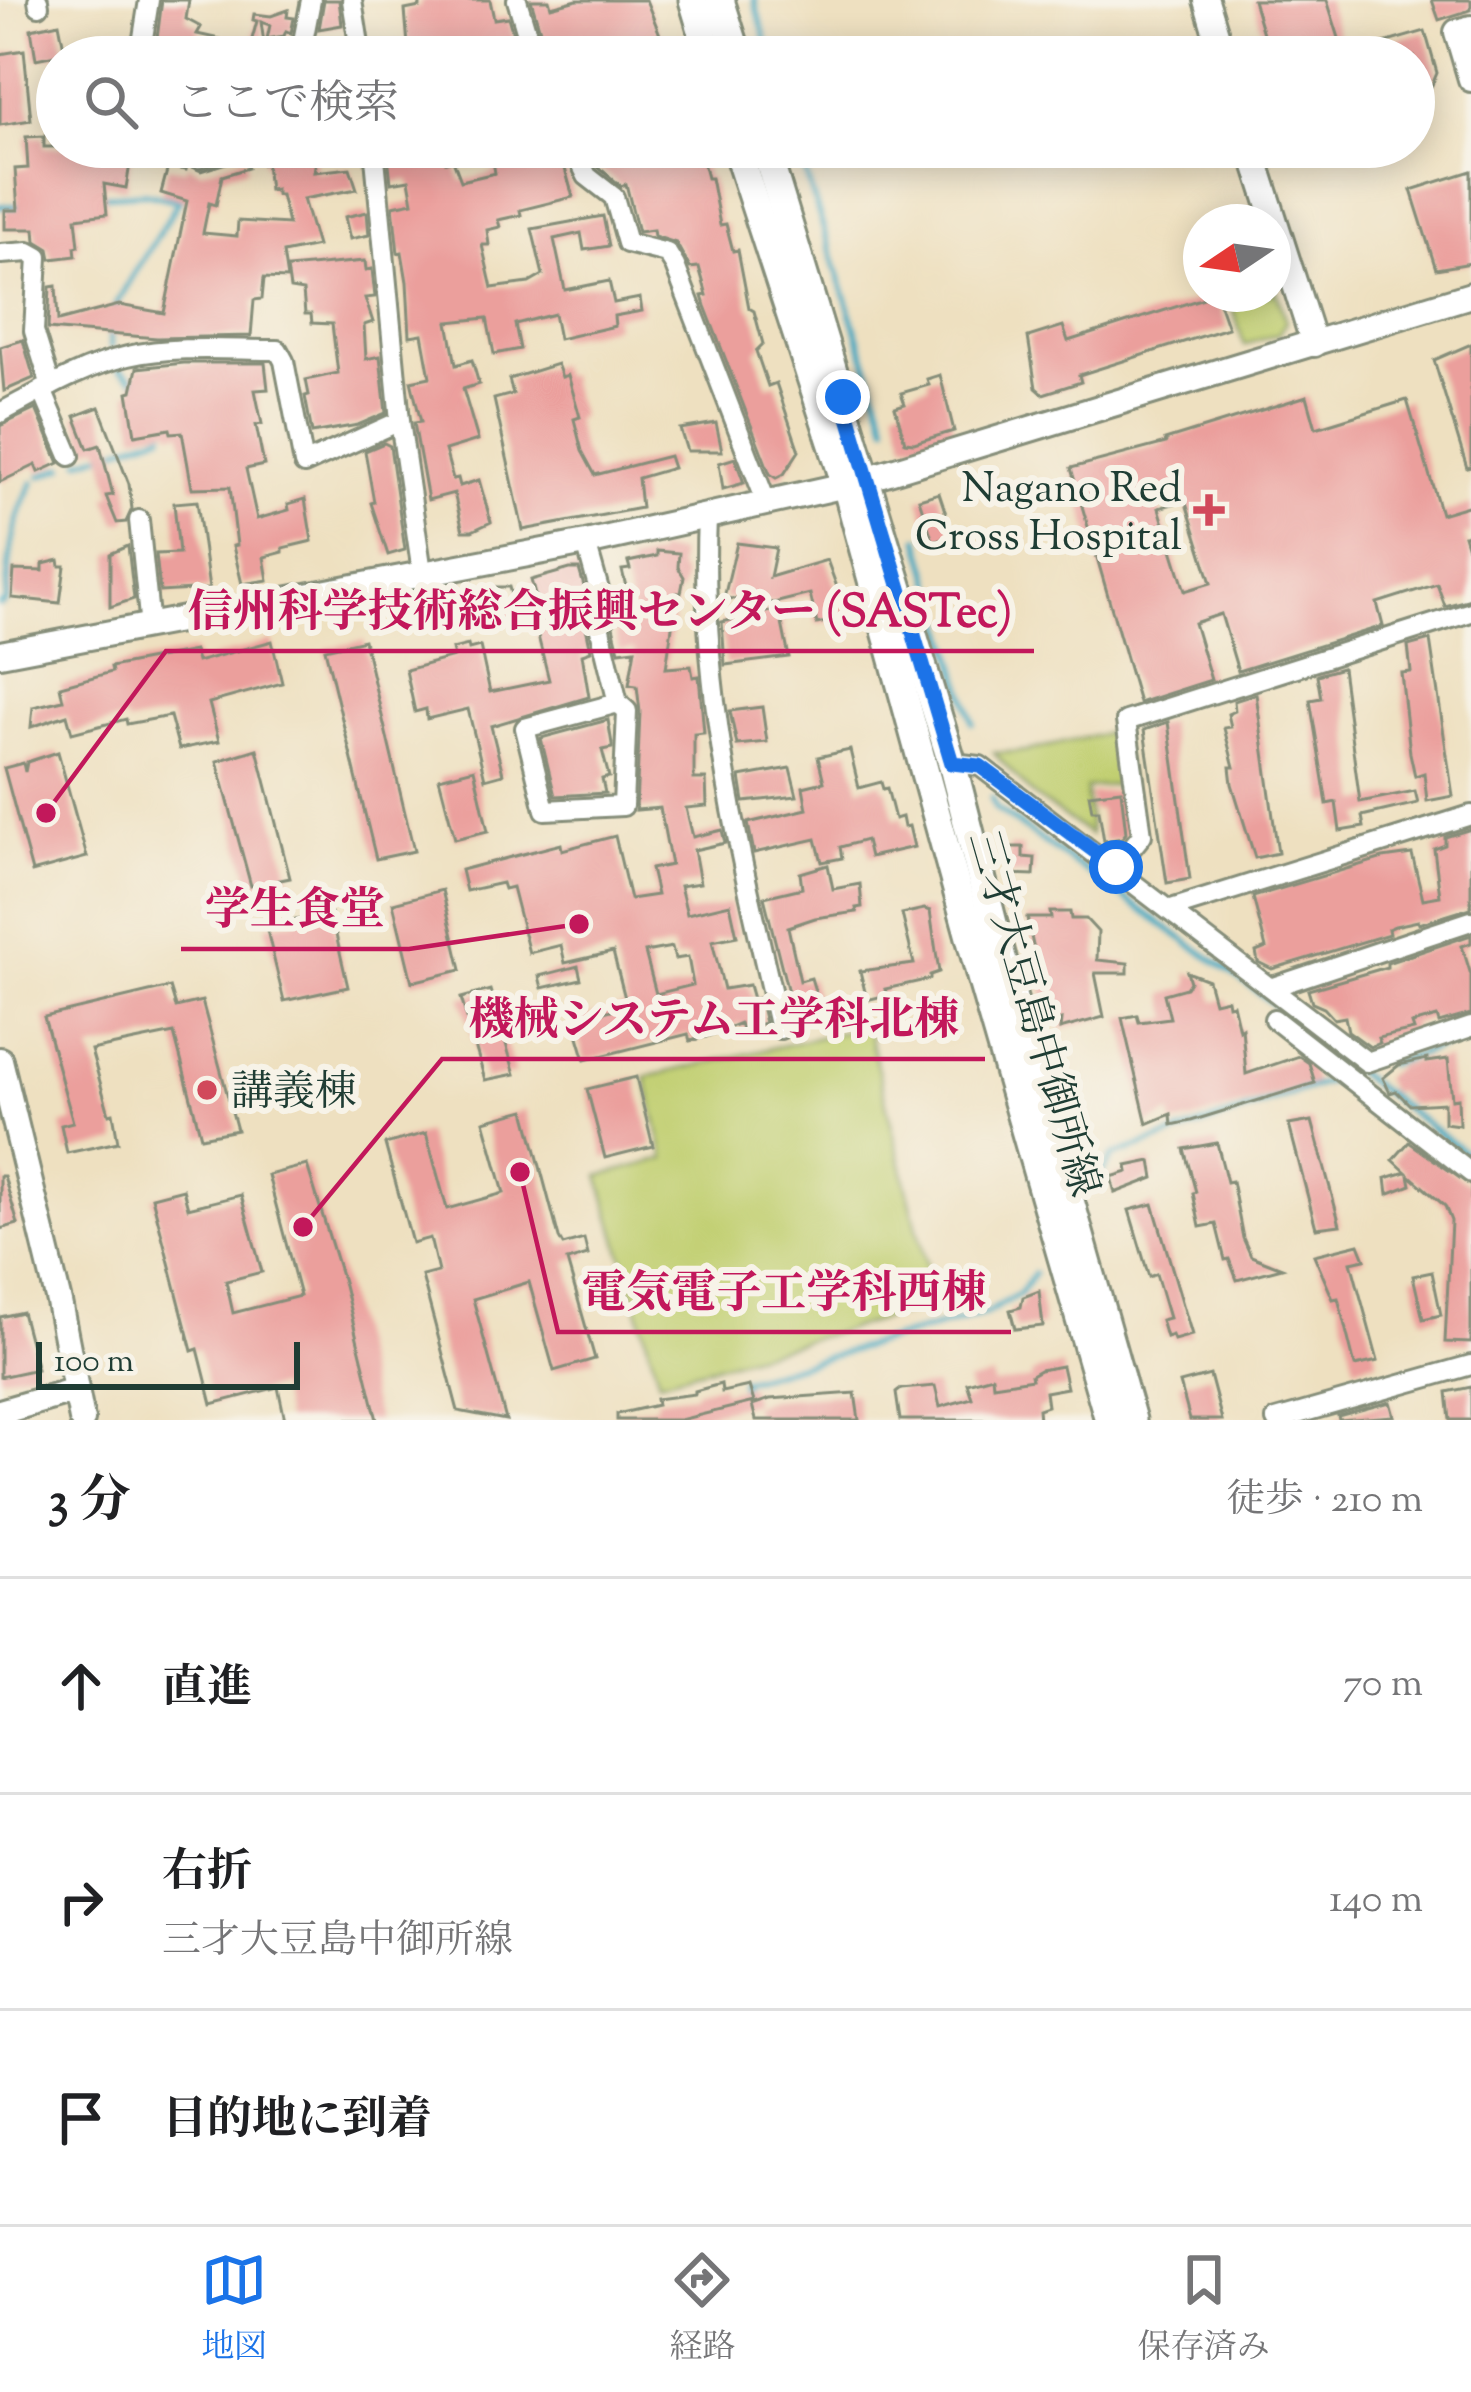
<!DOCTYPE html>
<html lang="ja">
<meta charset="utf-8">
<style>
:root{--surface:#fff;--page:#f6f6f6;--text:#202124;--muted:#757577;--line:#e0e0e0;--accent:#1a73e8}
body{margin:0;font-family:"Sorts Mill Goudy","Noto Serif JP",serif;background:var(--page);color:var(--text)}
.compass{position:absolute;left:1183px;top:204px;width:108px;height:108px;border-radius:50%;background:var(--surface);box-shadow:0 6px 30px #0003;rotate:257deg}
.scale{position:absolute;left:36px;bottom:30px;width:264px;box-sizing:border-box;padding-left:12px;border:6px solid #1f3d34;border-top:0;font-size:33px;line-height:42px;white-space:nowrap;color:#1f3d34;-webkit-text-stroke:9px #f7f3e8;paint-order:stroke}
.stop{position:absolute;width:36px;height:36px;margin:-27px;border:9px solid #1a73e8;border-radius:50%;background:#fff}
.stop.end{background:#1a73e8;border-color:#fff;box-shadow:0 3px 12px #0008}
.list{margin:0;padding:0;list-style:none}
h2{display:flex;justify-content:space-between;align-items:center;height:156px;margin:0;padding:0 48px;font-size:51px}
h2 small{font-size:39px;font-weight:400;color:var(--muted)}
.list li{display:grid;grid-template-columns:78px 1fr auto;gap:36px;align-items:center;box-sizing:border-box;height:216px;padding:0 48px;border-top:3px solid var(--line)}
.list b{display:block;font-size:45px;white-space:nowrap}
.list p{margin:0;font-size:39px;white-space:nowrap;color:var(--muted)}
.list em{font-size:39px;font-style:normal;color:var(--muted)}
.icon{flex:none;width:66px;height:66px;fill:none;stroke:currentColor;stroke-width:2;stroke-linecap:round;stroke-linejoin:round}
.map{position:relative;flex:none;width:1471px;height:1420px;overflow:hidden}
.search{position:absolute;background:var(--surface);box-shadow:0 6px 30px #0003;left:36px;right:36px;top:36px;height:132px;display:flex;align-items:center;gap:30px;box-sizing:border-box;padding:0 42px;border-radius:66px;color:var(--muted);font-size:45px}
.sheet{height:804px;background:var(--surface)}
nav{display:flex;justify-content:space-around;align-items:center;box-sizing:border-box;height:168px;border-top:3px solid var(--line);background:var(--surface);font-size:33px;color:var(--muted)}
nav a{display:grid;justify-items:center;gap:6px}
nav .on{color:var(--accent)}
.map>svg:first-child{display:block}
.green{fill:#c1cf71;stroke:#708652;stroke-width:3}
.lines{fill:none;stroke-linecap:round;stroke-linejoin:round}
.stream{stroke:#3fa8c0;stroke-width:6}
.building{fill:#eb9f9c;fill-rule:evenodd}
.minor-casing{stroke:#868e7a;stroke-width:24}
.tertiary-casing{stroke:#868e7a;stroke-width:30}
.secondary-casing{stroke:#868e7a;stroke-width:33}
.minor{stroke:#fff;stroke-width:18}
.tertiary{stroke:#fff;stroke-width:24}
.secondary{stroke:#fff;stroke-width:27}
.route{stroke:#1a73e8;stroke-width:15}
.poi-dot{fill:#d1495b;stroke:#f7f3e8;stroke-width:4.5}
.labels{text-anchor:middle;stroke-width:12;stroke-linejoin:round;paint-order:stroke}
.poi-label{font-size:42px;fill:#1f3d34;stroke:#f7f3e8;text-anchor:end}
.street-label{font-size:42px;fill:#1f3d34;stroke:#f7f3e8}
.leader{fill:none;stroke:#c2185b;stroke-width:4.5}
.callout-dot{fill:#c2185b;stroke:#f7f3e8;stroke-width:4.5}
.callout-label{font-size:45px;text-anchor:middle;font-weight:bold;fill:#c2185b;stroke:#f7f3e8;stroke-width:12;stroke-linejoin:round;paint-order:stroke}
</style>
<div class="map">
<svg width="1471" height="1420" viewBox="0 0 1471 1420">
<rect width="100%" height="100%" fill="#f7f3e8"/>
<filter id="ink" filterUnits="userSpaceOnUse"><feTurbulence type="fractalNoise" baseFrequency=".00833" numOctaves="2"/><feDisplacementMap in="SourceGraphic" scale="24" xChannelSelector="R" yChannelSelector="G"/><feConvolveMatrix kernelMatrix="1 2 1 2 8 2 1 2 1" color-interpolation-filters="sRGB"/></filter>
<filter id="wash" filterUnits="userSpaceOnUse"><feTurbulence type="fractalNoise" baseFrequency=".004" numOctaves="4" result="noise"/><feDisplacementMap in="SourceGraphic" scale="48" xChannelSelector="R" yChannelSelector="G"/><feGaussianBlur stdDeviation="2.7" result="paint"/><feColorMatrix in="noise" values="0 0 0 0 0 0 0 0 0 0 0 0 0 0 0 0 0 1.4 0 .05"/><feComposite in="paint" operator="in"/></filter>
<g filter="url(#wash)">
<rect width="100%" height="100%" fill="#eee0c0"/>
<g class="green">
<polygon points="1273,280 1286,322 1278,334 1244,345 1229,294 1273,294"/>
<polygon points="1119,730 1130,783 1086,788 1090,835 1034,796 994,753 1027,751"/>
<polygon points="867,1026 936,1305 659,1381 599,1176 665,1159 646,1077"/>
</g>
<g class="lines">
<g class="stream">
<polyline points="754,0 771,57"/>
<polyline points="797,147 887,425"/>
<polyline points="98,196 145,193 179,201"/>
<polyline points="0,206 20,206"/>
<polyline points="110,314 184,192"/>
<polyline points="109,327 111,347"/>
<polyline points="119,369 139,383"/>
<polyline points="81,461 162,434 166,422"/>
<polyline points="41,476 64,467"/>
<polyline points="919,538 973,723"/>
<path d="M 0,605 L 6,601 C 9,560 12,519 33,483"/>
<polyline points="992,798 995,808 1256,990 1363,1077 1471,1157"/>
<polyline points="1389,1064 1471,1037"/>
<polyline points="1098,1179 1113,1156 1339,1078"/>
<polyline points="743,1392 741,1381 987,1313 1019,1294 1034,1274"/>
</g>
</g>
<g id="blocks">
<g class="building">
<polygon points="162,0 189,0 186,19 201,27 197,34 224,40 223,57 189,57 161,51 161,47 156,46"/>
<polygon points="324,0 339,0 342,25 319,29"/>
<polygon points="420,0 490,0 494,19 508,17 520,57 409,57 405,10 420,7"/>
<polygon points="531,0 549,0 551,7 577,0 646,0 669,57 561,57 559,47 546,51"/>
<polygon points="1253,0 1327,0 1345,57 1270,57"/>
<polygon points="1432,0 1471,0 1471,10 1439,20"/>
<polygon points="288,10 287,17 294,18 291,33 286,31 284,36 267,39 270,25 261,22 266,57 247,57 257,21 253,20 254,14 271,16"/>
<polygon points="59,23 65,53 36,59 31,29"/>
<polygon points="1425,31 1437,73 1414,128 1414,57 1350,57 1349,53"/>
<polygon points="24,50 31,120 0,125 0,54"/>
<polygon points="44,136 44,147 99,147 115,150 114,156 131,158 126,188 104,184 107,214 76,218 79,246 75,247 76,256 51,259 49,249 36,241 35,229 5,229 5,210 18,210 15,169 28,168 26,137"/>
<polygon points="265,147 318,147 314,172 350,168 357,189 303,199 317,246 283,253 287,279 264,278 262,299 254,300 251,336 157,338 48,329 50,287 56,286 58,321 119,305 164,313 187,201 161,193 168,167 186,170 187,165 201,171 245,157 248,168 222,176 216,205 209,203 203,233 237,236 238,221 288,224 281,195 276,195 276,189 269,190 266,163 263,164"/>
<polygon points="417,147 445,147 446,162 453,160 461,181 495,173 493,161 560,151 573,197 520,210 521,215 498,220 500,227 487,230 489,245 482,245 492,288 529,283 543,275 532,229 603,216 609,246 584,250 581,233 554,239 565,290 609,281 614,303 640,298 642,311 614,316 615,326 559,339 554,314 515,324 520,349 494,354 487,318 448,322 456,365 472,360 479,384 463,389 478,440 445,450 453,479 458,478 460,486 479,480 491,522 472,531 463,531 454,493 428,500 414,423 421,422 411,381 430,377 422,334 410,336 407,282 402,252 398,253 393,206 413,202 409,180 391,183 388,155 418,150"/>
<polygon points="620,147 699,147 707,178 711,178 720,225 726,224 733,251 738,250 749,308 754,311 763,344 756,351 768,386 776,383 799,451 784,474 776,478 770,474 705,306 702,296 707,295 699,267 690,268 676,243 654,236 653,230 638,232 626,184 621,186 598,167 594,156"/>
<polygon points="1471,171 1471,263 1436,269 1411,190"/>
<polygon points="367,212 369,235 350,239 345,217"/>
<polygon points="365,261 366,270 372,269 375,297 365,298 373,322 364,325 366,359 380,356 386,413 358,425 312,433 305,396 309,395 306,380 338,373 332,324 312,323 311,314 305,314 303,291 290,289 287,268"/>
<polygon points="1216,294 1228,328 1079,375 1081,382 1043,394 1036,388 1028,337 1063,326 1068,341"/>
<polygon points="23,340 34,378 4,391 0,347"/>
<polygon points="1471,344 1471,467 1467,468 1434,360"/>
<polygon points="184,363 265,363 268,389 255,390 262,424 256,425 264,465 246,469 257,519 289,510 288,504 305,499 312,541 283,548 283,552 264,557 268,580 242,584 233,546 237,545 230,487 192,488 182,432 171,433 170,429 135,435 128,392 132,391 137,368"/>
<polygon points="557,364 562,377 568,375 580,417 574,419 582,451 595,475 669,456 673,468 638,478 641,508 523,530 494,399 513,394 509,379"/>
<polygon points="940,375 954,431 914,443 905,442 895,407 905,404 901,393 929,385 927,379"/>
<path d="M 1307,396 L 1316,428 L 1407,400 L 1441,514 L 1471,505 L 1471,534 L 1464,535 L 1471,558 L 1471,599 L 1445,606 L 1437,584 L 1377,603 L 1383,626 L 1238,671 L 1221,614 L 1194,623 L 1211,680 L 1139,703 L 1071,468 L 1166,443 L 1165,440 ZM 1185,500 L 1211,583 L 1185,591 L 1159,508 Z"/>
<polygon points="99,407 129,484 132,509 126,522 117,523 106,496 113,495 100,445 88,449 75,416"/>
<polygon points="36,409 59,463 39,472 36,465 0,482 0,426"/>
<polygon points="716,423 722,451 687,451 680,429"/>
<polygon points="384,443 390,446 405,550 388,555 371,503 374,502 365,451"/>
<polygon points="735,458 744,483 723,489 719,463"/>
<polygon points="939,493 953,535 933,541 919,499"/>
<polygon points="197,501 209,589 160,592 156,554 179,553 174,503"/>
<polygon points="737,543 776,548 770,577 827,560 848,617 817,624 810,594 774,603 724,598"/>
<polygon points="128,546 134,599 110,607 110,554"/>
<path d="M 657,551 L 679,553 L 678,567 L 684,577 L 681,593 L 677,593 L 666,668 L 691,666 L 693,677 L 699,676 L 704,733 L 694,734 L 694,779 L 706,779 L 707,806 L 686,808 L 693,837 L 722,830 L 725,843 L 694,850 L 700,883 L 680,886 L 687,914 L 730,904 L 737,936 L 712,941 L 724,989 L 749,985 L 753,999 L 759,998 L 765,1023 L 742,1029 L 740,1023 L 706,1037 L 690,1041 L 688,1034 L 585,1060 L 573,1020 L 627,1006 L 613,952 L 565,963 L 561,945 L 529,953 L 512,887 L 504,889 L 502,883 L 466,891 L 461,870 L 561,844 L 562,850 L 615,836 L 630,899 L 657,895 L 651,869 L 671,865 L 660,808 L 636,810 L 640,712 L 637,686 L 629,685 L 635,649 L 619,651 L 613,626 L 616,621 L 633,616 L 622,570 L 630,569 L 628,562 L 657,556 ZM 672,947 L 675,959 L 688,957 L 693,985 L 656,994 L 645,952 Z"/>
<polygon points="59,560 60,566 65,566 60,603 12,598 14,570 43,571 43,564"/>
<polygon points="570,569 579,569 591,610 586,627 591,651 582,654 589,697 491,726 503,774 485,779 468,709 427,719 426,709 415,712 406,670 454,657 452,649 468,645 469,649 480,646 490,692 549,680 533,616 499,623 490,587 509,587 514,605 536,599 531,580"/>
<polygon points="779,609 789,657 725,665 722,622"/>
<polygon points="364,640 414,851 376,859 325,649"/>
<polygon points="1430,640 1453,796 1427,801 1424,773 1415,776 1410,753 1401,673 1411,672 1408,646"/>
<polygon points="272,641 282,683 209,703 219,741 179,749 170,716 127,724 126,719 72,733 67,715 31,727 33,707 63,700 60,686 112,672 111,667 194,651 197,662"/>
<polygon points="1342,668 1360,802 1415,791 1418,803 1362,816 1364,827 1340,831 1336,802 1327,804 1310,700 1321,698 1317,675"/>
<polygon points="1256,694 1278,853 1255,858 1232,784 1230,767 1234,767 1224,728 1231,727 1228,714 1235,711 1234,701"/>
<polygon points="762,707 767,742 737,745 730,711"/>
<polygon points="608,720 612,744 612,748 602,750 609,777 602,779 605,793 555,796 541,738"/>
<polygon points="1168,722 1190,879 1167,883 1144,730"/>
<polygon points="257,749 290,878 251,886 217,761"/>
<polygon points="850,750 859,788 881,782 883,789 887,788 895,819 902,817 904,827 909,826 914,847 870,857 866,840 840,847 842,858 822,862 816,839 754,853 748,823 807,809 803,787 824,782 818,757"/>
<polygon points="58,752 87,857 32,872 4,768 23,763 25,772 27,762"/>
<polygon points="790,768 797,796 744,802 740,777"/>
<polygon points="474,769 488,831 455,839 439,778"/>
<polygon points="1121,790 1126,833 1122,838 1104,841 1099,810 1092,810 1089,794"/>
<polygon points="1471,829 1471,908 1419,924 1418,921 1395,926 1388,929 1389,934 1272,969 1258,962 1256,952 1266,948 1253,897 1383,858 1412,854 1423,899 1440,896 1434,849 1445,845 1445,837"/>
<polygon points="1009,847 1023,847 1023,857 1035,858 1034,875 1008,874"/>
<polygon points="828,865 833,889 860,884 862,907 856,908 857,912 815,918 788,927 800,981 811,978 821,1010 794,1016 764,897 802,888 800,873"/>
<polygon points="442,890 461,970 412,982 393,903"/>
<polygon points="924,909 930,911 939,972 930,975 930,979 885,989 887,995 867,1000 860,971 914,964 902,914"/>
<polygon points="1050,912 1070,912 1071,919 1086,919 1098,932 1097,960 1128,963 1128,973 1095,973 1104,1017 1060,1029 1061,1020 1050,1023 1027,918 1051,918"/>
<polygon points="331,913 348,987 284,1001 266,926"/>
<polygon points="1471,935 1471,943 1462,946 1471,975 1471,1014 1439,1023 1437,1017 1412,1024 1414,1030 1378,1038 1380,1043 1370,1047 1348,1031 1345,1017 1334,1019 1324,1008 1312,1003 1308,990 1387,967 1387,963"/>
<polygon points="578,966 581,979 542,988 539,976"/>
<polygon points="1187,972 1208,980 1214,1002 1227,999 1228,1005 1233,1004 1239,1030 1242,1028 1246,1074 1299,1056 1309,1063 1315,1083 1191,1121 1172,1125 1171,1114 1147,1124 1122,1018 1137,1015 1139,1022 1170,1018 1164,994 1186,988 1190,982"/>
<polygon points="170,987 176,1007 202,1001 237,1130 201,1137 174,1033 91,1050 109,1114 113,1113 118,1142 67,1153 61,1125 73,1122 44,1017"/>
<polygon points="490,990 515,1074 485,1080 461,998"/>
<polygon points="1427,1059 1427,1062 1448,1059 1452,1099 1458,1098 1459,1125 1444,1123 1444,1103 1410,1105 1396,1091 1390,1093 1383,1078 1399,1065"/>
<polygon points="636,1077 653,1146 605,1158 587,1089"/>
<polygon points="525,1110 559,1238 563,1245 584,1239 588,1255 567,1261 595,1359 554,1371 529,1282 473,1299 506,1420 458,1411 422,1276 438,1272 430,1238 412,1243 385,1144 426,1133 447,1209 504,1193 484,1121"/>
<polygon points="1312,1121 1340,1225 1316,1228 1289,1125"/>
<polygon points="1409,1142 1471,1186 1471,1343 1445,1342 1451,1221 1445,1206 1409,1175 1411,1185 1388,1194 1386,1178 1406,1172 1393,1160"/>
<polygon points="1217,1143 1227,1182 1232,1181 1243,1238 1251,1256 1282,1268 1237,1280 1229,1259 1225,1260 1216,1224 1200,1227 1193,1193 1196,1192 1184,1149"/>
<polygon points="1151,1161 1154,1178 1115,1193 1111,1177 1128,1172 1127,1166"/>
<polygon points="307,1165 344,1285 377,1420 285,1420 278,1387 212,1404 198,1349 192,1351 152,1197 183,1189 188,1208 241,1195 262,1272 226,1281 233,1313 300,1296 268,1175"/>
<polygon points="0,1176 4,1176 18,1224 0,1229"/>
<polygon points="1153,1204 1192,1335 1174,1340 1172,1335 1166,1337 1161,1320 1169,1318 1156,1274 1149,1277 1129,1210"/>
<polygon points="1359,1244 1365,1259 1351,1262 1378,1361 1355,1366 1338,1298 1333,1299 1314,1255"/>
<polygon points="1432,1272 1441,1315 1423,1319 1413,1276"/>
<polygon points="1039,1291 1043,1326 1015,1329 1010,1310 1021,1307 1023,1297"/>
<polygon points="22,1312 37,1369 0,1377 0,1317"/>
<polygon points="1062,1366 1067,1388 1045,1392 1047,1406 1038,1409 1039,1420 900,1420 896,1393 901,1389 935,1386 940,1407 972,1398 967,1383 992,1376 993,1385 1032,1379 1031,1375 1040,1370"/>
<polygon points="1210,1375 1222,1420 1190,1420 1180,1383"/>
<polygon points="721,1384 722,1392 749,1386 754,1402 680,1420 617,1420 617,1414 657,1405 656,1399 695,1394 695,1391"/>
<polygon points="1471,1387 1471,1420 1450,1420 1447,1392"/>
<polygon points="855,1393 859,1420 756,1420 752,1405 770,1399"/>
<polygon points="1390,1402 1394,1416 1339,1420 1338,1416"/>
</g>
</g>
</g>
<g filter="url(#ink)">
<use href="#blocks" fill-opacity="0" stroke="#868e7a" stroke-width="3"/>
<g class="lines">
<g class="minor-casing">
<g id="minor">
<polyline points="38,0 39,6"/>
<polyline points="352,0 361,57"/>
<polyline points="517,0 534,57"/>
<polyline points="143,38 149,0"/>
<polyline points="300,57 311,0"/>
<polyline points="374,147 400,421 422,572"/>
<polyline points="573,147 587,176 614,197 627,243 667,253 675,266 767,504"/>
<polyline points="198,158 236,147"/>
<polyline points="1,254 29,252 38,257 34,331 51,386"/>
<polyline points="42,390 70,456"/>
<path d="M 0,413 C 40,392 83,366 128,356 C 176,345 229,350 278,350 L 284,361 L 304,464 L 400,421"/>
<path d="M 707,518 C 699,695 741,858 780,1029"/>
<polyline points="139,520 150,627"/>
<polyline points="586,543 605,611 599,625 618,703 627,711 623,806 545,810 525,728 618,703"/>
<polyline points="952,763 980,766 1367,1062 1471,1027"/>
<polyline points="1116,867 1142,835 1126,721 1471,612"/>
<polyline points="1171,909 1471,815"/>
<polyline points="1273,987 1471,921"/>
<polyline points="1274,1019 1471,1173"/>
<polyline points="1276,1420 1471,1365"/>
</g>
</g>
<g class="tertiary-casing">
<g id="tertiary">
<polyline points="1206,0 1223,57"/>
<polyline points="1471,28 1457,32 1471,79"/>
<polyline points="1251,147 1314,344"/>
<polyline points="0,654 586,543 846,485 1471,295"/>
<polyline points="0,1060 59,1302 82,1420"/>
<polyline points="0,1412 76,1390"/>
</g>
</g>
<g class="secondary-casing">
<g id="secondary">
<polyline points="693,0 710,57"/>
<polyline points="720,0 738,57"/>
<polyline points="736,147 846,485 982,981 1109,1420"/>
<polyline points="765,147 952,763 1006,974 1132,1420"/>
</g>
</g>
<use href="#minor" class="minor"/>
<use href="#tertiary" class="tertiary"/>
<use href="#secondary" class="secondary"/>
</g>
</g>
<g class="lines" filter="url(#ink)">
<polyline class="route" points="843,397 952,763 980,766 1116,867"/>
</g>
<g class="poi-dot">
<path d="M1203 492h12v12h12v12h-12v12h-12v-12h-12v-12h12z"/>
<circle cx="207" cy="1090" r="12"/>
</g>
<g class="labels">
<g class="poi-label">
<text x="1182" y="501">Nagano Red<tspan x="1182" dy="48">Cross Hospital</tspan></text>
<text x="231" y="1105" text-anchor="start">講義棟</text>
</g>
<g class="street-label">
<text transform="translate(1036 1013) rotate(74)" y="15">三才大豆島中御所線</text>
</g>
</g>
<path class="leader" d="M46 813L166 651H1034M579 924L409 949H181M303 1227L442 1059H985M520 1172L558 1332H1011"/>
<g class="callout-dot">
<circle cx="46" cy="813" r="12"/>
<circle cx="579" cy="924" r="12"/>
<circle cx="303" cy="1227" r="12"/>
<circle cx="520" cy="1172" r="12"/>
</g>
<g class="callout-label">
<text x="600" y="626">信州科学技術総合振興センター (SASTec)</text>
<text x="295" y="924">学生食堂</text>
<text x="714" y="1034">機械システム工学科北棟</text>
<text x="784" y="1307">電気電子工学科西棟</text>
</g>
</svg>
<svg class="compass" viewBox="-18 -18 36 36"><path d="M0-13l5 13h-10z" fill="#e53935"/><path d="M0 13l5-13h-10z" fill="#757577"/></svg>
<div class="scale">100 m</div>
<div class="stop" style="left:1116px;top:867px"></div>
<div class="stop end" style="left:843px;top:397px"></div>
<div class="search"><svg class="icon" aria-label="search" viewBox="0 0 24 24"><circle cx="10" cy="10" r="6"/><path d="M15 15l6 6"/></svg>ここで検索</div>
</div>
<section class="sheet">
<h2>3 分<small>徒歩 · 210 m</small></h2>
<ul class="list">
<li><svg class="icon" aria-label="ahead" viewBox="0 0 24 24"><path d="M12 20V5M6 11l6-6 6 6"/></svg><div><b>直進</b></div><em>70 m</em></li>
<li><svg class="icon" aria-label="right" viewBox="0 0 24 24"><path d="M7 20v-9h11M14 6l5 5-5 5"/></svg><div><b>右折</b><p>三才大豆島中御所線</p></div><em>140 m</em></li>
<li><svg class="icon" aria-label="arrive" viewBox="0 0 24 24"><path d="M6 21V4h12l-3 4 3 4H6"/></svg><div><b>目的地に到着</b></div></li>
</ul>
</section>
<nav>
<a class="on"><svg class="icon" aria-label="map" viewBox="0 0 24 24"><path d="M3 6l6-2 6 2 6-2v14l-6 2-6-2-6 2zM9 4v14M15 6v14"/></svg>地図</a>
<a><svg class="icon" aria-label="directions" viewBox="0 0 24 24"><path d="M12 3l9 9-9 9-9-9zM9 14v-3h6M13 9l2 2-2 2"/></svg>経路</a>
<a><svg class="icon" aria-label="saved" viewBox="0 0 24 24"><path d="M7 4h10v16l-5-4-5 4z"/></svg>保存済み</a>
</nav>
